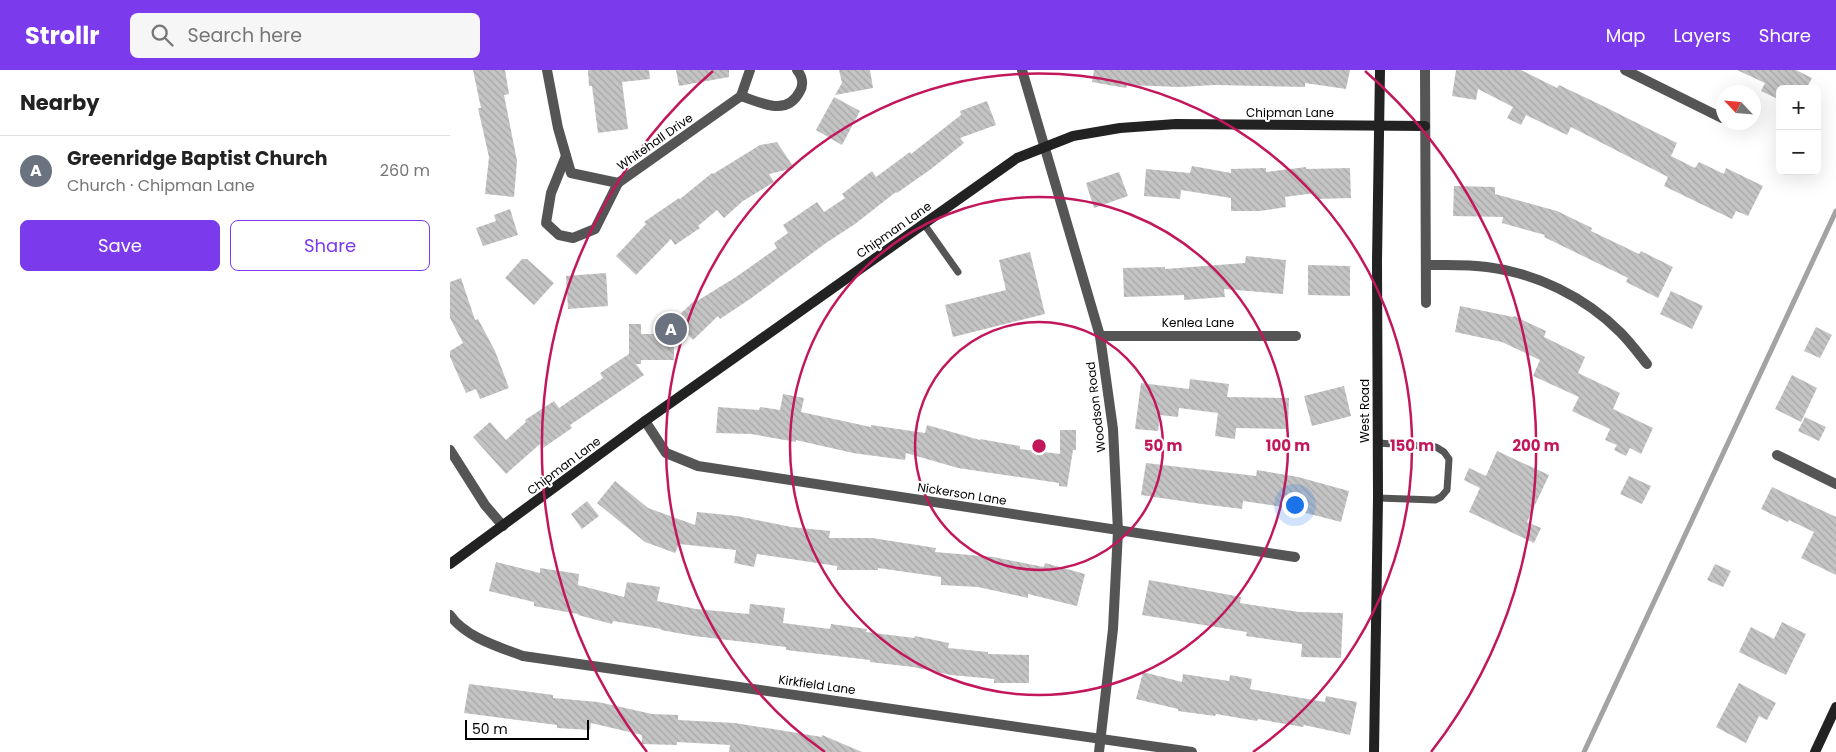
<!DOCTYPE html>
<meta charset="utf-8">
<style>
:root{--surface:#fff;--page:#f6f6f6;--text:#222;--muted:#767676;--line:#e0e0e0;--accent:#7c3aed}
body{margin:0;font-family:Poppins,sans-serif;background:var(--page);color:var(--text)}
.controls{position:absolute;right:15px;top:15px;display:grid;overflow:hidden;border-radius:8px;box-shadow:0 5px 20px #0002}
.controls button{width:45px;height:45px;display:grid;place-items:center;padding:0;border:0;border-bottom:1px solid var(--line);background:var(--surface);color:var(--text);font:25px sans-serif}
.compass{position:absolute;left:1266px;top:15px;width:45px;height:45px;border-radius:50%;background:var(--surface);box-shadow:0 5px 20px #0002;rotate:296deg}
.scale{position:absolute;left:15px;bottom:12px;width:124px;box-sizing:border-box;padding-left:5px;border:2px solid #000;border-top:0;font-size:14px;line-height:18px;white-space:nowrap;color:#000;-webkit-text-stroke:4px #fff;paint-order:stroke}
.you{position:absolute;left:844px;top:434px;width:18px;height:18px;margin:-12px;border:4px solid #fff;border-radius:50%;background:#1a73e8;box-shadow:0 0 0 8px #1a73e833}
.badge{display:grid;place-items:center;width:32px;height:32px;border-radius:50%;background:var(--accent);color:#fff;font-size:16px;font-weight:700}
.pin{position:absolute;translate:-50% -50%;border:2px solid #fff;box-shadow:0 1px 5px #0006}
.list{margin:0;padding:0;list-style:none}
h2{display:flex;justify-content:space-between;align-items:center;height:65px;margin:0;padding:0 20px;font-size:21px}
h2 small{font-size:16px;font-weight:400;color:var(--muted)}
.list li{display:grid;grid-template-columns:32px 1fr auto;gap:15px;align-items:center;box-sizing:border-box;height:70px;padding:0 20px;border-top:1px solid var(--line)}
.list b{display:block;font-size:19px;white-space:nowrap}
.list p{margin:0;font-size:16px;white-space:nowrap;color:var(--muted)}
.list em{font-size:16px;font-style:normal;color:var(--muted)}
.actions{display:flex;gap:10px;padding:15px 20px}
.actions a{flex:1;padding:11px 0;border:1px solid var(--accent);border-radius:8px;text-align:center;font-size:18px;color:var(--accent)}
.actions .main{background:var(--accent);color:#fff}
.icon{flex:none;width:28px;height:28px;fill:none;stroke:currentColor;stroke-width:2;stroke-linecap:round;stroke-linejoin:round}
.map{position:relative;flex:none;width:1386px;height:682px;overflow:hidden}
header{display:flex;align-items:center;gap:30px;box-sizing:border-box;height:70px;padding:0 25px;background:var(--accent);color:#fff}
header strong{font-size:24px}
nav{display:flex;gap:28px;margin-inline-start:auto;font-size:18px}
.search{width:350px;height:45px;background:var(--page);display:flex;align-items:center;gap:12px;box-sizing:border-box;padding:0 18px;border-radius:8px;color:var(--muted);font-size:19px}
main{display:flex}
aside{flex:1;background:var(--surface)}
.map>svg:first-child{display:block}
.lines{fill:none;stroke-linecap:round;stroke-linejoin:round}
.stream{stroke:#a3a3a3;stroke-width:5}
.building{fill:url(#building-back-hatch)}
.lane{stroke:#555;stroke-width:7}
.street{stroke:#555;stroke-width:10}
.secondary{stroke:#222;stroke-width:10}
.ring{fill:none;stroke:#c2185b;stroke-width:2.5}
.labels{text-anchor:middle;stroke-width:4;stroke-linejoin:round;paint-order:stroke}
.street-label{font-size:12px;fill:#000;stroke:#fff}
.centre{fill:#c2185b;stroke:#fff;stroke-width:2.5}
.ring-label{font-size:15px;text-anchor:middle;font-weight:bold;fill:#c2185b;stroke:#fff;stroke-width:4;stroke-linejoin:round;paint-order:stroke}
</style>
<header>
<strong>Strollr</strong>
<div class="search"><svg class="icon" aria-label="search" viewBox="0 0 24 24"><circle cx="10" cy="10" r="6"/><path d="M15 15l6 6"/></svg>Search here</div>
<nav><a>Map</a><a>Layers</a><a>Share</a></nav>
</header>
<main>
<aside>
<h2>Nearby<small></small></h2>
<ul class="list">
<li><span class="badge" style="background:#6b7280">A</span><div><b>Greenridge Baptist Church</b><p>Church · Chipman Lane</p></div><em>260 m</em></li>
</ul>
<div class="actions"><a class="main">Save</a><a>Share</a></div>
</aside>
<div class="map">
<svg width="1386" height="682" viewBox="0 0 1386 682">
<defs>
<pattern id="building-back-hatch" width="6" height="6" patternUnits="userSpaceOnUse" patternTransform="scale(1.25)"><rect width="6" height="6" fill="#c4c4c4"/><path d="M-1 5l2 2M0 0l6 6M5-1l2 2" fill="none" stroke="#a7a7a7"/></pattern>
</defs>
<rect width="100%" height="100%" fill="#fff"/>
<g class="lines">
<polyline class="stream" points="1134,682 1386,141"/>
</g>
<g class="building">
<polygon points="23,0 55,0 59,24 54,25 67,91 64,127 35,124 39,87 28,38 31,38"/>
<polygon points="138,0 199,0 200,9 172,12 178,59 148,63 142,16 139,16"/>
<polygon points="226,0 279,0 279,7 229,16"/>
<polygon points="389,0 420,0 423,18 385,25 392,13"/>
<polygon points="644,0 900,0 896,19 855,13 855,17 765,15 729,17 677,15 676,18 642,12"/>
<polygon points="1006,0 1071,0 1107,18 1109,15 1151,35 1227,73 1221,86 1245,98 1249,92 1274,104 1276,98 1313,116 1298,146 1286,141 1282,149 1214,116 1218,107 1121,57 1117,65 1076,45 1071,55 1057,48 1063,37 1028,19 1026,30 1002,26"/>
<polygon points="1287,0 1346,0 1362,8 1356,19 1330,19 1330,30 1311,21 1315,13"/>
<polygon points="384,27 410,41 392,75 366,60"/>
<polygon points="537,31 546,55 510,68 514,73 481,99 447,123 446,122 405,154 376,173 300,229 270,249 268,246 243,270 224,250 245,230 247,231 286,207 327,178 324,173 338,163 333,155 348,145 367,132 374,142 395,128 392,124 422,101 426,107 460,82 461,84 511,45 510,41"/>
<polygon points="327,72 344,98 319,104 324,112 293,131 274,148 267,140 248,156 250,158 225,175 221,169 186,205 166,186 196,154 194,152 229,128 230,129 262,103 263,104 310,75"/>
<polygon points="742,96 781,103 781,99 816,98 816,102 856,97 856,99 900,98 901,128 865,129 865,123 835,127 836,137 810,141 781,141 781,128 731,120 730,129 694,126 696,99 740,103"/>
<polygon points="669,102 678,126 644,138 636,113"/>
<polygon points="1004,116 1045,117 1045,124 1107,141 1142,158 1141,161 1189,184 1191,181 1223,197 1208,228 1176,212 1178,208 1094,167 1095,165 1052,153 1053,147 1003,146"/>
<polygon points="60,139 68,165 33,176 26,158 46,151 44,145"/>
<polygon points="580,182 595,244 503,267 495,235 556,220 549,190"/>
<polygon points="796,186 836,190 833,224 774,219 775,227 734,230 734,225 674,227 673,198 715,197 715,199 795,193"/>
<polygon points="72,189 77,189 104,213 84,235 55,208"/>
<polygon points="858,195 900,196 900,226 858,225"/>
<polygon points="156,203 158,236 118,239 116,206"/>
<polygon points="11,208 25,250 28,249 45,281 59,318 30,329 26,319 16,323 0,287 0,281 13,273 0,248 0,212"/>
<polygon points="1221,221 1253,236 1242,259 1210,244"/>
<polygon points="1010,236 1063,247 1064,246 1096,261 1094,267 1135,287 1128,303 1170,323 1163,339 1203,358 1191,384 1180,378 1176,386 1164,380 1167,375 1155,370 1160,359 1122,341 1129,327 1083,306 1090,290 1052,272 1005,262"/>
<polygon points="179,254 191,254 191,264 224,264 224,290 191,290 191,294 186,294 194,305 120,355 122,358 93,378 90,374 56,404 23,367 40,352 56,370 76,352 75,350 104,331 109,338 153,308 150,303 179,284"/>
<polygon points="1366,257 1382,265 1370,288 1354,281"/>
<polygon points="1342,305 1367,318 1351,352 1325,339"/>
<polygon points="740,309 779,314 777,327 839,328 838,359 786,358 785,369 765,366 768,343 729,338 728,347 710,345 708,361 685,359 691,313 739,319"/>
<polygon points="894,316 901,346 862,356 854,326"/>
<polygon points="333,324 354,328 351,342 421,357 421,355 475,363 477,355 530,370 530,369 570,376 570,379 610,384 610,360 626,360 626,380 623,380 617,417 609,416 609,413 508,398 456,383 455,390 403,383 346,370 346,372 301,364 266,363 268,337 309,340 310,337 330,340"/>
<polygon points="1355,347 1376,357 1369,371 1348,361"/>
<polygon points="1047,381 1099,405 1077,452 1091,458 1084,473 1019,442 1030,418 1014,410 1019,398 1036,406"/>
<polygon points="696,393 806,406 807,400 848,407 899,421 891,452 852,442 853,440 793,431 792,439 752,434 691,425"/>
<polygon points="1179,406 1201,416 1192,434 1170,424"/>
<polygon points="165,411 198,438 245,455 247,442 287,446 341,457 380,461 379,468 422,468 486,478 485,482 543,487 594,497 595,493 635,504 627,536 578,524 578,528 528,517 491,515 491,507 428,498 428,500 387,500 387,496 307,484 304,497 284,493 286,480 229,474 225,483 195,472 147,433"/>
<polygon points="1322,417 1386,447 1386,505 1351,488 1364,462 1339,450 1338,452 1311,439"/>
<polygon points="137,431 149,446 132,459 121,444"/>
<polygon points="46,492 90,503 90,498 129,504 128,515 174,527 177,512 210,517 207,531 246,539 299,544 300,534 335,538 333,553 380,559 381,554 417,559 416,562 464,568 465,566 499,573 498,578 538,582 538,584 579,585 579,613 544,613 544,609 501,605 463,597 420,592 420,590 336,580 336,577 244,566 211,560 211,559 163,551 162,554 128,545 128,544 84,536 84,532 39,521"/>
<polygon points="1265,494 1281,501 1273,517 1257,510"/>
<polygon points="699,510 791,527 790,533 849,542 893,543 891,588 851,587 852,574 796,566 797,562 692,545"/>
<polygon points="1332,552 1356,564 1336,605 1289,582 1301,557 1324,569"/>
<polygon points="693,602 732,612 733,604 779,611 780,605 802,609 800,619 875,632 876,626 907,632 900,665 854,655 853,657 808,649 807,651 766,644 765,646 728,641 728,639 686,629"/>
<polygon points="1289,613 1326,633 1317,650 1309,646 1296,673 1266,657"/>
<polygon points="19,614 103,625 103,628 148,632 202,644 228,645 228,650 285,653 372,667 372,665 412,682 279,682 280,675 227,672 227,675 192,674 192,665 141,653 140,660 107,658 107,655 14,643"/>
</g>
<g class="lines">
<g class="lane">
<polyline points="474,154 508,202"/>
<polyline points="928,373 986,377 994,382 999,389 997,420 991,427 985,430 928,428"/>
</g>
<g class="street">
<polyline points="97,0 108,58 121,103 168,113 291,26 300,0"/>
<polyline points="572,0 650,266 663,359 668,461 663,559 649,682"/>
<polyline points="975,0 976,233"/>
<polyline points="1175,0 1272,48"/>
<path d="M 291,26 C 312,33 337,47 350,21 C 354,14 352,6 347,0"/>
<polyline points="116,86 101,123 96,153 109,165 123,168 145,159 168,113"/>
<path d="M 976,195 C 996,195 1017,194 1037,197 C 1086,203 1135,227 1170,262 C 1180,272 1189,284 1197,294"/>
<polyline points="650,266 846,266"/>
<polyline points="195,351 216,383 248,396 845,487"/>
<polyline points="0,380 35,435 53,456"/>
<polyline points="1327,385 1386,414"/>
<path d="M 0,545 C 15,567 49,577 73,586 L 742,682"/>
</g>
<g class="secondary">
<polyline points="0,494 195,351 567,88 623,66 670,58 726,54 975,56"/>
<polyline points="924,682 928,428 927,191 930,0"/>
<polyline points="1365,682 1386,637"/>
</g>
</g>
<g class="ring">
<circle cx="589" cy="376" r="124"/>
<circle cx="589" cy="376" r="249"/>
<path d="M375 682A373 373 0 1 1 803 682"/>
<path d="M197 682A497 497 0 0 1 263 1M915 1A497 497 0 0 1 981 682"/>
</g>
<g class="labels">
<g class="street-label">
<text x="840" y="47">Chipman Lane</text>
<text transform="translate(205 72) rotate(-35)" y="4">Whitehall Drive</text>
<text transform="translate(444 160) rotate(-35)" y="4">Chipman Lane</text>
<text x="748" y="257">Kenlea Lane</text>
<text transform="translate(646 337) rotate(-97)" y="4">Woodson Road</text>
<text transform="translate(915 341) rotate(-90)" y="4">West Road</text>
<text transform="translate(114 396) rotate(-37)" y="4">Chipman Lane</text>
<text transform="translate(512 424) rotate(9)" y="4">Nickerson Lane</text>
<text transform="translate(367 615) rotate(8)" y="4">Kirkfield Lane</text>
</g>
</g>
<circle cx="589" cy="376" r="8" class="centre"/>
<g class="ring-label">
<text x="713" y="381">50 m</text>
<text x="838" y="381">100 m</text>
<text x="962" y="381">150 m</text>
<text x="1086" y="381">200 m</text>
</g>
</svg>
<div class="controls">
<button>+</button>
<button>−</button>
</div>
<svg class="compass" viewBox="-18 -18 36 36"><path d="M0-13l5 13h-10z" fill="#e53935"/><path d="M0 13l5-13h-10z" fill="#767676"/></svg>
<div class="scale">50 m</div>
<div class="you"></div>
<div class="pin badge" style="left:221px;top:259px;background:#6b7280">A</div>
</div>
</main>
